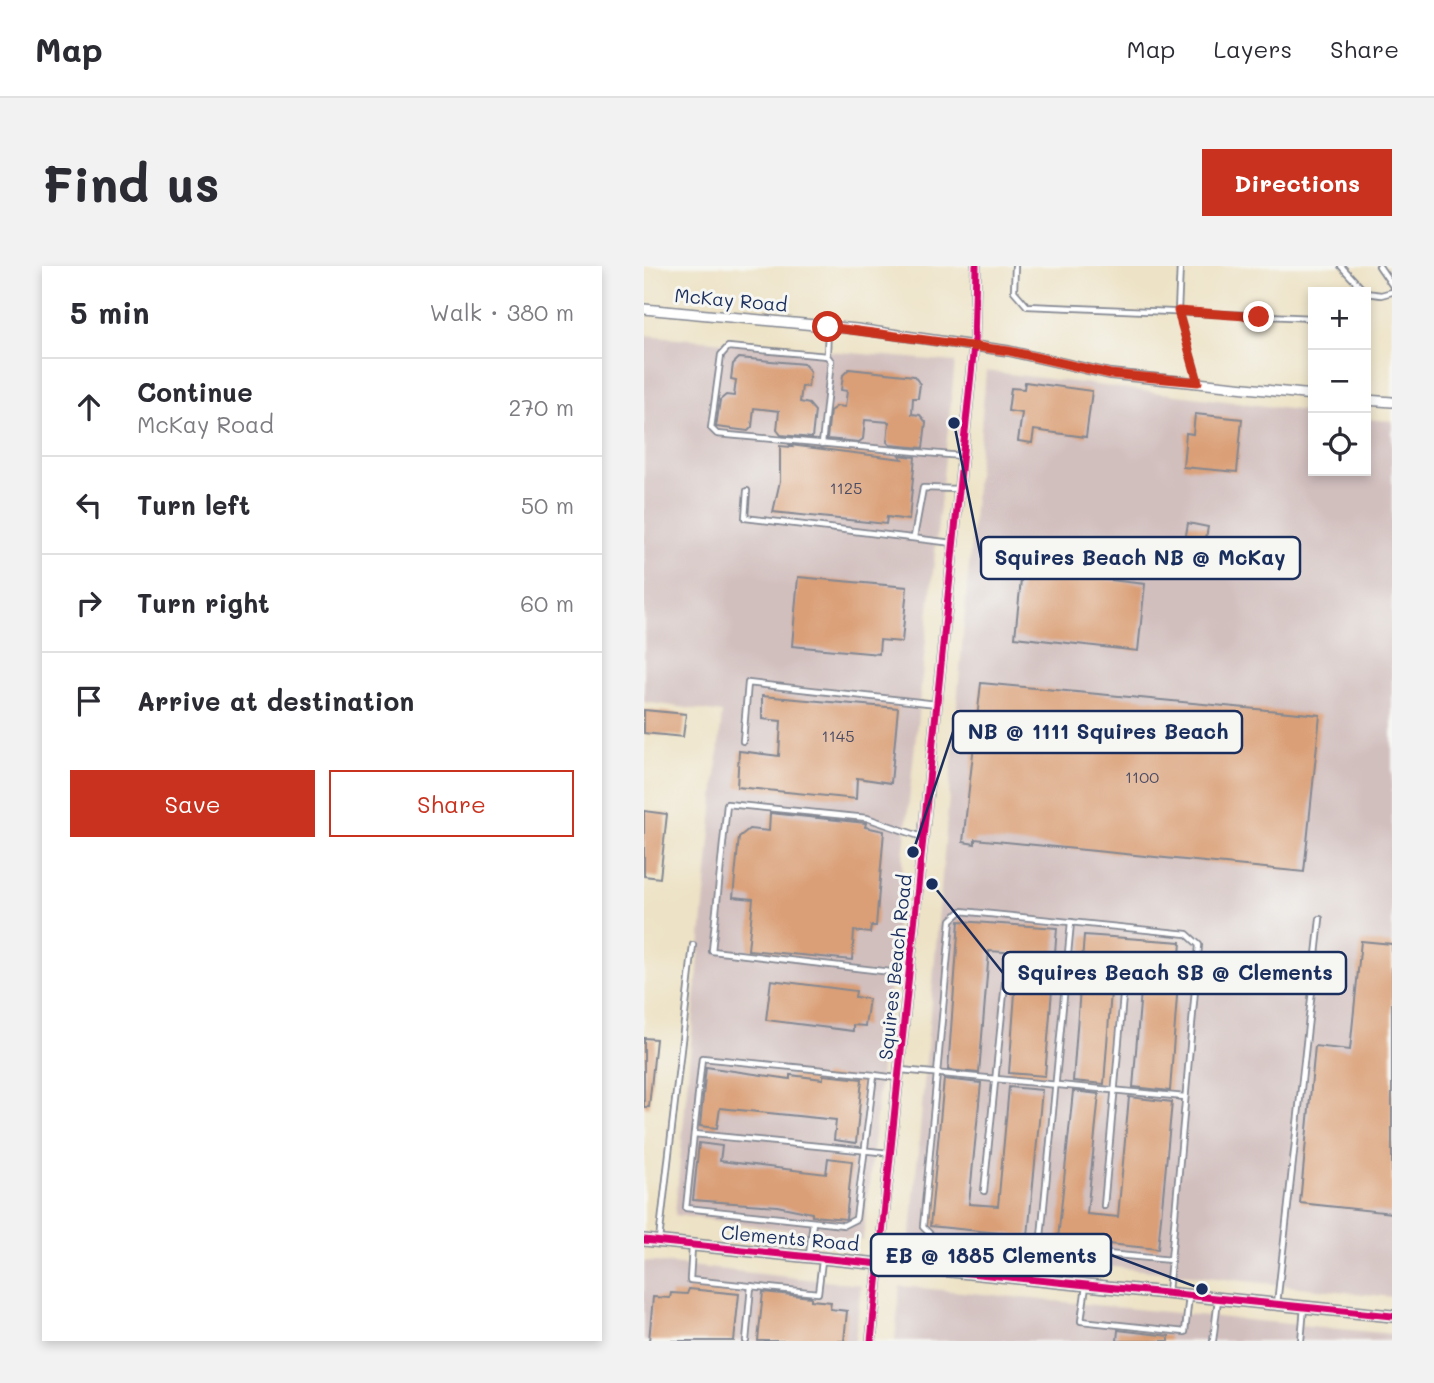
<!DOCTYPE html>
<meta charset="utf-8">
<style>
:root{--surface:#fff;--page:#f2f2f3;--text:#2b2b33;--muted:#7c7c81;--line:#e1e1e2;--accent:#c8321e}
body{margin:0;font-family:Mali,sans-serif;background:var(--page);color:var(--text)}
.controls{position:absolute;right:21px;top:21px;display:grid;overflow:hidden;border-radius:0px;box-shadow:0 4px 10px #0003}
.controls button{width:63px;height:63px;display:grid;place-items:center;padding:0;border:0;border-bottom:2px solid var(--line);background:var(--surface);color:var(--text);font:35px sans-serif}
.stop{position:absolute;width:21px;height:21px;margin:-16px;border:5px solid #c8321e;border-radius:50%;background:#fff}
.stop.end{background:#c8321e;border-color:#fff;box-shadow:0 2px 7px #0008}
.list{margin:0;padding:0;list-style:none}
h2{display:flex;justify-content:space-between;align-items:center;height:91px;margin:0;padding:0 28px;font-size:30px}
h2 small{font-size:23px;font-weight:400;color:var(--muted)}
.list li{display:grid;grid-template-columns:46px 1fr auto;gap:21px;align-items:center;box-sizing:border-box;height:98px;padding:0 28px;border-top:2px solid var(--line)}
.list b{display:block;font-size:26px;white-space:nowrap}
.list p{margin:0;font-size:23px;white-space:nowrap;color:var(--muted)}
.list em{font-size:23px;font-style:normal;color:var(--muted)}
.actions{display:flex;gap:14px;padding:21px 28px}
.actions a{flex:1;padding:16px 0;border:2px solid var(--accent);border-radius:0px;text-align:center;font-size:24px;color:var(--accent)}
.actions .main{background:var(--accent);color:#fff}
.icon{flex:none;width:38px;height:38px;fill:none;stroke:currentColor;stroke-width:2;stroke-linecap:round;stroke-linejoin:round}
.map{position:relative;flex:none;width:748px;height:1075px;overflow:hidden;border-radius:0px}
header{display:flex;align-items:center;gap:42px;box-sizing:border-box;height:98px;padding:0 35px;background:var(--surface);border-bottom:2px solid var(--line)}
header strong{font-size:33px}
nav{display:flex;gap:38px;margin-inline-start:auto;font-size:24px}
.intro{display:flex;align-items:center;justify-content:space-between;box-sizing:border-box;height:168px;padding:0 42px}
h1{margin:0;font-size:49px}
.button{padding:18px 32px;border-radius:0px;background:var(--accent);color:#fff;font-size:24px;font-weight:700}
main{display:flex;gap:42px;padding:0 42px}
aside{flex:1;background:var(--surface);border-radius:0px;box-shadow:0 4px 10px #0003}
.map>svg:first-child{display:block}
.industrial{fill:#d1bfbe}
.building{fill:#da9f76}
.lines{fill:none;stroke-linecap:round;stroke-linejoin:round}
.service-casing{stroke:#848892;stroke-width:8}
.minor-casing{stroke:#848892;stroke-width:12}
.tertiary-casing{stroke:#848892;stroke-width:14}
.service{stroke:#fff;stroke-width:4.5}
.minor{stroke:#fff;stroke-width:9}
.tertiary{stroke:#fff;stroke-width:10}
.cycleway-casing{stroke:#f6f6f2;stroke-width:11}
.cycleway{stroke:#d6006c;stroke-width:7}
.route{stroke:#c8321e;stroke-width:9}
.labels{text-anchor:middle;stroke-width:6;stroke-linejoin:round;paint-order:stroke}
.number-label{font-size:16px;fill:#4b4b64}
.street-label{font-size:19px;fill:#1b2f5e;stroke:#f6f6f2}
.leader{fill:none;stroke:#1b2f5e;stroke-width:2.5}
.callout-dot{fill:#1b2f5e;stroke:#f6f6f2;stroke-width:2.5}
.callout{fill:#f6f6f2;stroke:#1b2f5e;stroke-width:2.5}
.callout-label{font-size:21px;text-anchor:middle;font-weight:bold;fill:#1b2f5e}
</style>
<header>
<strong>Map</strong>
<nav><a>Map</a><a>Layers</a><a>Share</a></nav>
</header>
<div class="intro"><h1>Find us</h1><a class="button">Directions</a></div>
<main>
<aside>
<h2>5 min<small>Walk · 380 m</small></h2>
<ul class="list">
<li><svg class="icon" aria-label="ahead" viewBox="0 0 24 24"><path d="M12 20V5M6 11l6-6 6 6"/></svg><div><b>Continue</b><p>McKay Road</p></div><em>270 m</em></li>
<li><svg class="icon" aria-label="left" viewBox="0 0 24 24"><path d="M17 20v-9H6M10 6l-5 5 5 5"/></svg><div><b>Turn left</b></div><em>50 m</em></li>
<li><svg class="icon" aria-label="right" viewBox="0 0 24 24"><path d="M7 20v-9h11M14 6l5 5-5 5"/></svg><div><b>Turn right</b></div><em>60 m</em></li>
<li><svg class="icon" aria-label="arrive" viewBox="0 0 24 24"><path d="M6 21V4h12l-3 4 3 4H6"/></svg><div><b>Arrive at destination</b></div></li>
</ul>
<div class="actions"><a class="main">Save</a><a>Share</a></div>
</aside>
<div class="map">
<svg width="748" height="1075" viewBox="0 0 748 1075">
<rect width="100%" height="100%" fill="#f6f6f2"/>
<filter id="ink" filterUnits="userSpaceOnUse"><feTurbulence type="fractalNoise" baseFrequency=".0143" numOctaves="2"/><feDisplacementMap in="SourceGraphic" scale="14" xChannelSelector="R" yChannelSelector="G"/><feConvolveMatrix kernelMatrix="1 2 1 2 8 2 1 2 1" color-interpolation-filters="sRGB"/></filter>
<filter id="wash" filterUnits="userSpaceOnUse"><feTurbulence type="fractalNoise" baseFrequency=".00686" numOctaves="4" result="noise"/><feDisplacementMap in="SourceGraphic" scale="28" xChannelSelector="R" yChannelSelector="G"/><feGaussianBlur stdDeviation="1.57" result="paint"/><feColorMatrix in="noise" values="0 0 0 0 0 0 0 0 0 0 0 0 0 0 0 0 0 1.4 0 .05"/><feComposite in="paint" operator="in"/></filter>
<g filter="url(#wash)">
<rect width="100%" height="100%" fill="#ede2c5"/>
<g class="industrial">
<polygon points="0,69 311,96 219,974 31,949 78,447 0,436"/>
<polygon points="342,105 669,146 669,205 722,205 722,153 748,155 748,1031 266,979"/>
<polygon points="0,995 217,1019 211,1075 0,1075"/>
<polygon points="256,1020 748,1068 748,1075 251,1075"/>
</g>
<g id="blocks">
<g class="building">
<polygon points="95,92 160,98 166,105 164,121 158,120 156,136 165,138 171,145 168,172 137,169 133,164 135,145 110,142 108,161 104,165 72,161 76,134 82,129 90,130 92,114 87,113 89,98"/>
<polygon points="205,103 270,110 276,118 274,132 269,132 268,148 276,149 282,156 279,182 246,179 243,176 245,156 221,154 219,173 215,176 183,173 186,145 193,140 201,141 203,125 197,124 199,109"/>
<polygon points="381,116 448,125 442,171 390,164 388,177 374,175 378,147 364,145 367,122 380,123"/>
<polygon points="551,148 598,153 593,206 539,201 542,167 549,168"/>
<polygon points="146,179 258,193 255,189 271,191 265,254 243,251 242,258 129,246 136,215 136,180 148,181"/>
<polygon points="544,257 564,261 557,302 537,299"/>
<polygon points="378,304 501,318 494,385 371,371"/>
<polygon points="154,311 263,321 258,376 236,374 235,388 148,380"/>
<polygon points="337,417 676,449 660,606 331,573 331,578 319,576"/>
<polygon points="118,430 254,442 247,517 213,512 212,533 93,521 95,485 135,490 137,455 118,453"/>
<polygon points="0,444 42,448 39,471 0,467"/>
<polygon points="0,545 23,548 16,612 0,610"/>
<polygon points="126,547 222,557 221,561 240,565 232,660 227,660 226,667 210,665 208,694 104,684 109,633 89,631 95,571 105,563 125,565"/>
<polygon points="315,655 413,662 401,810 365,807 374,687 345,685 335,807 304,804"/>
<polygon points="440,669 537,676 526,825 489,821 499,701 469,699 460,818 429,815"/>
<polygon points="717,675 748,678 748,947 656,937 671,780 706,784"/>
<polygon points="127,714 212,725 211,731 225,733 221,760 209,759 209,765 122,754"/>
<polygon points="0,772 12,773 5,841 0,841"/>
<polygon points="62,801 146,813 146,809 179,813 179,809 218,813 212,877 190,874 192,854 76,842 73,862 56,860"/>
<polygon points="300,813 337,817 325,938 354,940 365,821 398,824 384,970 286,960"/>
<polygon points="429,825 455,828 443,948 474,951 485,831 528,836 514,983 414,973"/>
<polygon points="55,877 78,880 76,895 182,908 184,892 208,895 202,953 168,950 168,947 133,940 49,934"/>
<polygon points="45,1023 95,1028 90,1075 5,1075 9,1031 26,1032 27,1027 43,1028"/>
<polygon points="119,1026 167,1031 167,1034 187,1036 186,1043 203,1045 200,1075 114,1075"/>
<polygon points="474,1064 525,1070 525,1075 473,1075"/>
</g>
</g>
</g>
<g filter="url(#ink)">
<use href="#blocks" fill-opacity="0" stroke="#848892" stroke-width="2"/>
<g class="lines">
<g class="service-casing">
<g id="service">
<polyline points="371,0 370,25 383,40 669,52"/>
<polyline points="536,0 534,45 554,115"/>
<polyline points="697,0 721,26"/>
<polyline points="735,0 748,19"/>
<polyline points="722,27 737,29 748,26"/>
<polyline points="184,60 183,90 84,81 77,89 67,162 73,168 317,190"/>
<polyline points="178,178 187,95 183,90"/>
<polyline points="103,225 101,252 309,277"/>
<polyline points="270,271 279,222 315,223"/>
<polyline points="99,475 104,417 293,438"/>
<polyline points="264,708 68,685 83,538 223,552 278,571"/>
<polygon points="58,792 230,809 212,953 200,959 42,942"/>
<polyline points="257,804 541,831"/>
<polyline points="230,809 253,812"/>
<polyline points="50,868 246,887"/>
<polyline points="340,925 363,697"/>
<polyline points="460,940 481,708"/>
<polyline points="15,974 49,679"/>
<polyline points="48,981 46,1014 174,1027 178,995"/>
<polyline points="165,989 169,956"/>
<polyline points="393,1013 427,656"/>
<polyline points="442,1020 437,1055 541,1066 545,1030"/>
<polyline points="524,1026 527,994 555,679 543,668 317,645 307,654 279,961 290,972 527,994"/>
<polyline points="633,1038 676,653"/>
<polyline points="102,1075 107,1020"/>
<polyline points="569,1075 574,1033"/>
<polyline points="657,1075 660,1041"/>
</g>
</g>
<g class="minor-casing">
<g id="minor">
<polyline points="0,43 213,63 365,85 466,108 669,129"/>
<polyline points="722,134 748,136"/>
<polyline points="227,1075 330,79 332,0"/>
</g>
</g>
<g class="tertiary-casing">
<polyline id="tertiary" points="0,974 748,1050"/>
</g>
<use href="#service" class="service"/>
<use href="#minor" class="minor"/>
<use href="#tertiary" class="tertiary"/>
<g class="cycleway-casing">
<g id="cycleway">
<polyline points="0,974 748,1050"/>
<polyline points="227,1075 330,79 332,0"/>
</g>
</g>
<use href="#cycleway" class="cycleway"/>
</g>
</g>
<g class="lines" filter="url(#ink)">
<polyline class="route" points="184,61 365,85 466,108 554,116 534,45 615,51"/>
</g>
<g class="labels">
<g class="number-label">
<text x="202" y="228">1125</text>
<text x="194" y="476">1145</text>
<text x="498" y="517">1100</text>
</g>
<g class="street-label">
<text transform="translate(87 34) rotate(5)" y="7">McKay Road</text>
<text transform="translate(251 701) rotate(-84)" y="7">Squires Beach Road</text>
<text transform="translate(146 972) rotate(5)" y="7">Clements Road</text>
</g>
</g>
<path class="leader" d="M310 157L337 292M269 586L309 466M288 618L359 707M558 1023L467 989"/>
<g class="callout-dot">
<circle cx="310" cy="157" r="7"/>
<circle cx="269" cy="586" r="7"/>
<circle cx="288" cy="618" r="7"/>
<circle cx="558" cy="1023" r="7"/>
</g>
<g class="callout">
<rect x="337" y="271" width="319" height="42" rx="7"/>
<rect x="309" y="445" width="289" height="42" rx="7"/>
<rect x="359" y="686" width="343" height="42" rx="7"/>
<rect x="227" y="968" width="240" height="42" rx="7"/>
</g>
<g class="callout-label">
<text x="496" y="299">Squires Beach NB @ McKay</text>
<text x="454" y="473">NB @ 1111 Squires Beach</text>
<text x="531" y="714">Squires Beach SB @ Clements</text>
<text x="347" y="997">EB @ 1885 Clements</text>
</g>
</svg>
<div class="controls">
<button>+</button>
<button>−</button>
<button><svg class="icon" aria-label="locate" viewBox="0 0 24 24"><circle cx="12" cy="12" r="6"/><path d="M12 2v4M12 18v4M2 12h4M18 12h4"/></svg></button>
</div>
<div class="stop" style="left:184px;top:61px"></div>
<div class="stop end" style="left:615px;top:51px"></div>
</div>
</main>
